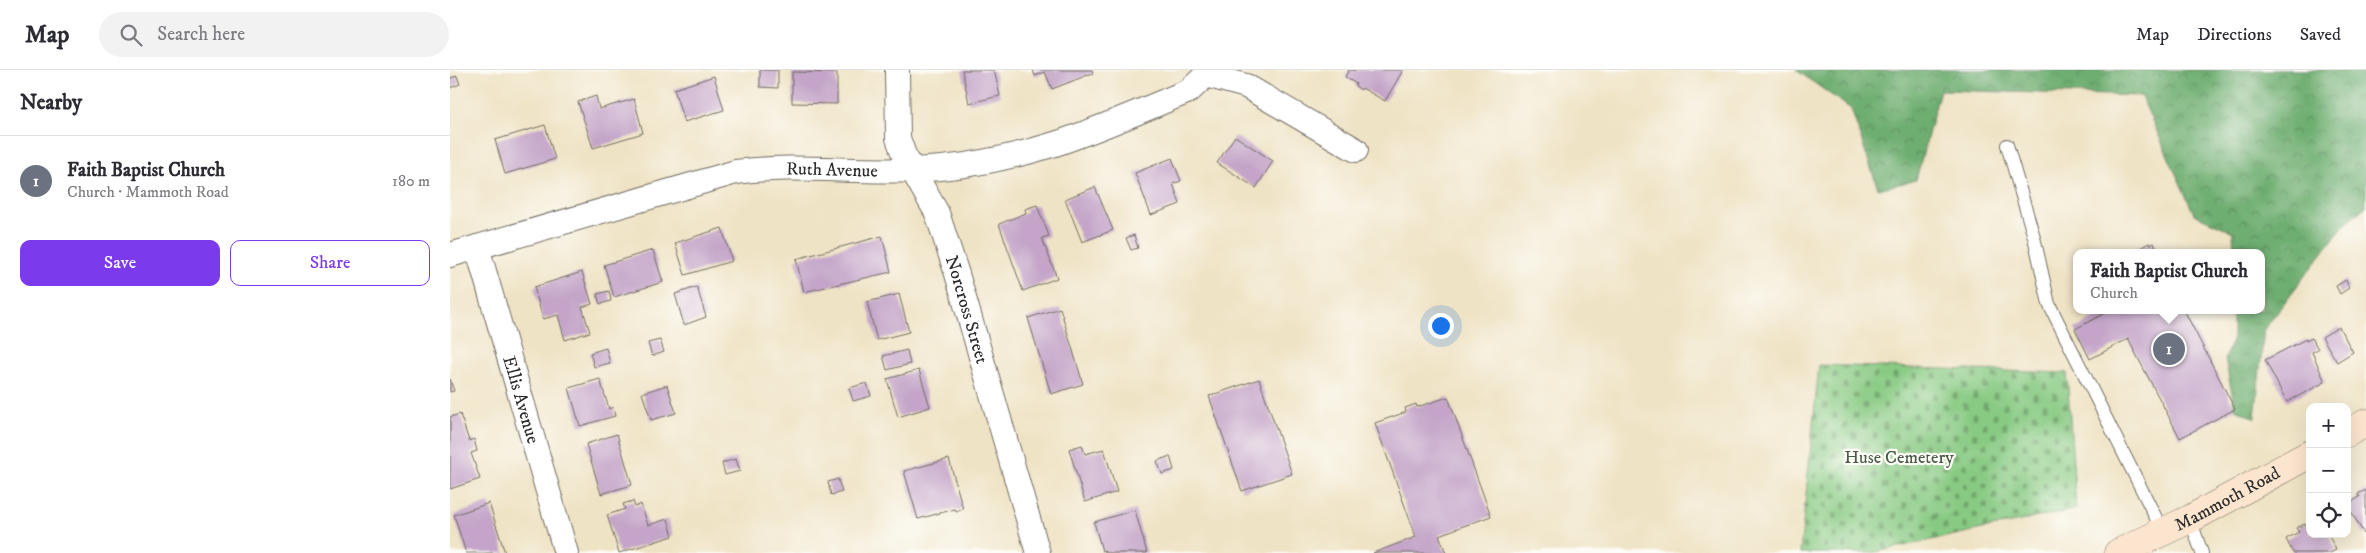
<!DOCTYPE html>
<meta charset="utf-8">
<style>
:root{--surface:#fff;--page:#f2f2f3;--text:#2b2b33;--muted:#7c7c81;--line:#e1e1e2;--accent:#7c3aed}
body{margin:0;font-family:"IM FELL DW Pica",serif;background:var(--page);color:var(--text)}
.controls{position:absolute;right:15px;bottom:15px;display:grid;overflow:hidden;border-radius:10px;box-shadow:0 5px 20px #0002}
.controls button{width:45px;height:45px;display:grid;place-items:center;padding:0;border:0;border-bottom:1px solid var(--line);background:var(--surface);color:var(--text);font:25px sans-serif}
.you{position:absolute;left:990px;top:255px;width:18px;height:18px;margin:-12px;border:4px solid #fff;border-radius:50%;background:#1a73e8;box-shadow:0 0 0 8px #1a73e833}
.badge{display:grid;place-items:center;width:32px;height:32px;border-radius:50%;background:var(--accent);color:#fff;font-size:16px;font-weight:700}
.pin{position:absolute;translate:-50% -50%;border:2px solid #fff;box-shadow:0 1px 5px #0006}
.popup{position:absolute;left:1623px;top:179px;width:192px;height:65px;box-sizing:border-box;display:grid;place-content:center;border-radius:10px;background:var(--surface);filter:drop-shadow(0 1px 4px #0005);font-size:16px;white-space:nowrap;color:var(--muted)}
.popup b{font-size:19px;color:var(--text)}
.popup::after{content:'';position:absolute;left:50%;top:100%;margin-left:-10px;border:10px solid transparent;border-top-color:var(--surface)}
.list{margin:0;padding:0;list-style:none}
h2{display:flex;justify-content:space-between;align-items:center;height:65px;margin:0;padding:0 20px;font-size:21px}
h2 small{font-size:16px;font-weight:400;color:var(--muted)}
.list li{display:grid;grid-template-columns:32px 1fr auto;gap:15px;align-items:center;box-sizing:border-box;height:90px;padding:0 20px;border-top:1px solid var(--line)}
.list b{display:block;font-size:19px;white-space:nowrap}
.list p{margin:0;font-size:16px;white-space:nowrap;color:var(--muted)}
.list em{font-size:16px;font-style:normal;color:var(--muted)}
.actions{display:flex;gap:10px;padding:15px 20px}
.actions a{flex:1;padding:11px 0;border:1px solid var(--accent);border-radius:10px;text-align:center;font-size:18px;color:var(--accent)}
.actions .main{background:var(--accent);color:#fff}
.icon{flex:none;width:28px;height:28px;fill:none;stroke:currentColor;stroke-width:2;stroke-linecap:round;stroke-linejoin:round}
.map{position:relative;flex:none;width:1916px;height:483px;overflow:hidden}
header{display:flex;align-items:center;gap:30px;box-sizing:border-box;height:70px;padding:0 25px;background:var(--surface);border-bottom:1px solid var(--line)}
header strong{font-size:24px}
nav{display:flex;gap:28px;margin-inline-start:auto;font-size:18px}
.search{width:350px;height:45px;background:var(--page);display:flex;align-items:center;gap:12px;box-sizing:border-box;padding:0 18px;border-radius:28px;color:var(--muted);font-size:19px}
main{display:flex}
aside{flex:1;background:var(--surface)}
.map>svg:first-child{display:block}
.forest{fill:url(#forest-crowns);stroke:#4c6c4e}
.cemetery{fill:url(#cemetery-stones);stroke:#5a7a57}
.building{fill:#c4a5c9}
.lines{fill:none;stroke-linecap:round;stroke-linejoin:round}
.lane-casing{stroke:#706b61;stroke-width:14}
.street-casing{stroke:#706b61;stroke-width:26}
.secondary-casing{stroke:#706b61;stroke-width:29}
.lane{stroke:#fff;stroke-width:12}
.street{stroke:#fff;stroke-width:24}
.secondary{stroke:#fce5cf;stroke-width:28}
.labels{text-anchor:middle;stroke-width:4.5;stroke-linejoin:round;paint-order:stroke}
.street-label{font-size:18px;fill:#2b2b2b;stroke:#fdfcf7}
.park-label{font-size:18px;fill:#475b45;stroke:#fdfcf7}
</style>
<header>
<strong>Map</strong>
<div class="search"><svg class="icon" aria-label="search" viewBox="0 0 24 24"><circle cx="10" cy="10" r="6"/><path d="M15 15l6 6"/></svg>Search here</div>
<nav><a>Map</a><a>Directions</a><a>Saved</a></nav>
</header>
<main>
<aside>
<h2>Nearby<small></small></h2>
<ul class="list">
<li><span class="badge" style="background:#6b7280">1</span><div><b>Faith Baptist Church</b><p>Church · Mammoth Road</p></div><em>180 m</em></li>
</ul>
<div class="actions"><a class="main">Save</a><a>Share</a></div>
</aside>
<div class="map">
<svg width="1916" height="483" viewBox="0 0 1916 483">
<defs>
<pattern id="forest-crowns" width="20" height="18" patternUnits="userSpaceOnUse" patternTransform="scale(1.25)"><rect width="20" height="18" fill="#6eae71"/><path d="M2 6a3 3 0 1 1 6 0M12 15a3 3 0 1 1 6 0" fill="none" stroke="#5b8e5d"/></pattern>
<pattern id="cemetery-stones" width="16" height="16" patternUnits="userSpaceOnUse" patternTransform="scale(1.25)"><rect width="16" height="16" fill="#88ca83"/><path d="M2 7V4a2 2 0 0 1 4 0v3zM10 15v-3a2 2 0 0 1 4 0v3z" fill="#6fa46b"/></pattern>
</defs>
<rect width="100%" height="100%" fill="#fdfcf7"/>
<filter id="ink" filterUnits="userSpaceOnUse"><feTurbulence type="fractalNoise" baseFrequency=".02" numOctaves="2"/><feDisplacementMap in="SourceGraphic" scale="10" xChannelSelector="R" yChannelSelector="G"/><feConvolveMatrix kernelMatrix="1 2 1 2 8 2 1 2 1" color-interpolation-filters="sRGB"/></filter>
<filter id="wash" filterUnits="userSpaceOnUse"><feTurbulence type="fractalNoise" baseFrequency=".0096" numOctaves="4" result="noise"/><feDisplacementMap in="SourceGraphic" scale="20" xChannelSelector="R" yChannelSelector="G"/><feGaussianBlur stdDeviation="1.12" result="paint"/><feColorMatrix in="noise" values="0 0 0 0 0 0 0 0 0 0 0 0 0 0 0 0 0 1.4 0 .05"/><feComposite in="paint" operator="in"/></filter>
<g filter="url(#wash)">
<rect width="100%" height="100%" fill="#efe3c5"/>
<polygon class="forest" points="1346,0 1916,0 1916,136 1894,155 1814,259 1805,348 1785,339 1775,289 1783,267 1783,240 1812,240 1812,183 1784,183 1783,162 1744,144 1691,26 1490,20 1466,110 1428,119 1401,39"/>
<polygon class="cemetery" points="1369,295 1617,303 1626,439 1421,483 1350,483"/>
<g id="blocks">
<g class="building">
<polygon points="310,0 328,0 328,18 310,17"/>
<polygon points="512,0 544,0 550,26 519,33"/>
<polygon points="583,0 642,0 643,3 602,19 595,2 585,6"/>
<polygon points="899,0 953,0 935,31 912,18 911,20 905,16 906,14 895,7"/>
<polygon points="342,2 387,3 387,34 342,33"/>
<polygon points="7,6 10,14 0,18 0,8"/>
<polygon points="264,6 274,40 234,52 224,19"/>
<polygon points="146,26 149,39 184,29 193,63 143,78 128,32"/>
<polygon points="95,55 105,89 55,104 45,70"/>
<polygon points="785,66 823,91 806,118 767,93"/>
<polygon points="722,88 731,111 723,114 730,134 701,145 685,103"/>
<polygon points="645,117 663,160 632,172 615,129"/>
<polygon points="587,135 599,166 592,168 607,208 573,221 549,154 576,143 575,139"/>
<polygon points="272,158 282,191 235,205 225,173"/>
<polygon points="684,165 688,178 681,180 676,168"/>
<polygon points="432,166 441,202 354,222 346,189"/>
<polygon points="1699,173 1700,175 1704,173 1709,183 1681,183"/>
<polygon points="203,180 213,212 164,227 154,195"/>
<polygon points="132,202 142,234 132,237 140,262 115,270 108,245 93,249 84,217"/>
<polygon points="1896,210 1899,218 1890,224 1886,216"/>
<polygon points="247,217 256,247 234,255 225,224"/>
<polygon points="159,221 161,231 150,234 147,224"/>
<polygon points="449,224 459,262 427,270 417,232"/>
<polygon points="610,238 633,314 601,324 578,248"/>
<polygon points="1661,240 1734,240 1785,339 1730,368 1678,269 1640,289 1625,259"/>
<polygon points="1889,257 1903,282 1887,292 1872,267"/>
<polygon points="1862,268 1868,279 1862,282 1875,312 1837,332 1815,290 1856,269 1856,271"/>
<polygon points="210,270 214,282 202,286 198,273"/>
<polygon points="156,278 160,293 144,297 140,283"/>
<polygon points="457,280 460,294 437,300 433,286"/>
<polygon points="469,300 480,337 448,347 437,309"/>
<polygon points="0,309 4,321 0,322"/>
<polygon points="150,309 159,339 163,337 165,346 130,356 119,318"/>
<polygon points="809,309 842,404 792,421 759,326"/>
<polygon points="417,313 421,326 403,331 399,318"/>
<polygon points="217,315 226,343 201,350 192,323"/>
<polygon points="998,327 1041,446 989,465 996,483 923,483 966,467 925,353 956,342 955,338 966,334 967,337"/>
<polygon points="10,344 19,371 24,369 27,381 21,383 30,409 0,419 0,347"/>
<polygon points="167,364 182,415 151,424 136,374"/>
<polygon points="632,375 635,384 654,379 667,422 635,432 619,379"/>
<polygon points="720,386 724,400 712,404 707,391"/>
<polygon points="286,389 290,401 275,405 272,393"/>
<polygon points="499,389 513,439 506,442 505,439 468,449 454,401"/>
<polygon points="388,409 392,422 381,425 378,412"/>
<polygon points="1916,420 1916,462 1914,464 1897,434 1910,427 1908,424"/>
<polygon points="183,431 185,437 191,434 198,455 218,449 223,466 169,483 157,445 175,439 173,434"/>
<polygon points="39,433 55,483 16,483 4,445"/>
<polygon points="685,440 697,483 655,483 655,480 652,481 644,452"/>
<polygon points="1855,454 1857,457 1860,455 1860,464 1878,464 1886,480 1880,483 1843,483 1836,469 1849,462 1846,458"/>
</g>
</g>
</g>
<g filter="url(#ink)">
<use href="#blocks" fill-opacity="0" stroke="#706b61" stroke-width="1"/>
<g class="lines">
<g class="lane-casing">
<g id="lane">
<polyline points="1557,75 1584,167 1599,234 1713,462"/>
<polyline points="1740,449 1752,483"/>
</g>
</g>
<g class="street-casing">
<g id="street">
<path id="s1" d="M 447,0 L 448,68 L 454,85 L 487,143 L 507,204 L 588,483"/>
<polyline points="756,5 796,16 906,80"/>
<path id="s2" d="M 27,177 L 116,483"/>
<path id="s3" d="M 0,185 L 286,102 C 345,94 404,103 464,100 C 510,98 560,88 605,74 C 650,59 695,39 739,21 L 756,5"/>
</g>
</g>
<g class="secondary-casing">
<g id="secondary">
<polyline points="1897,363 1916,353"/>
<path id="s4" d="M 1668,483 L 1740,449 L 1860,384"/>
</g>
</g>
<use href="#lane" class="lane"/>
<use href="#street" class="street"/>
<use href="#secondary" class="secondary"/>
</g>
</g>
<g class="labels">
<g class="street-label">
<text dy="6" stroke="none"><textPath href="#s3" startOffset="394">Ruth Avenue</textPath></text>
<text dy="6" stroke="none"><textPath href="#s1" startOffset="254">Norcross Street</textPath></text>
<text dy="6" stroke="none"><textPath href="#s2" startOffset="159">Ellis Avenue</textPath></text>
<text dy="6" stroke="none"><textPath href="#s4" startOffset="122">Mammoth Road</textPath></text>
</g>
<g class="park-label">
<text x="1449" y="393">Huse Cemetery</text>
</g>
</g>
</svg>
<div class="controls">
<button>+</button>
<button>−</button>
<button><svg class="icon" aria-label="locate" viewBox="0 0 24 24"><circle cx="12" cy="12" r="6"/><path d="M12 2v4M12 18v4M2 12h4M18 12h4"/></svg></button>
</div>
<div class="you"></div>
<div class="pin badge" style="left:1719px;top:279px;background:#6b7280">1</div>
<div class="popup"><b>Faith Baptist Church</b>Church</div>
</div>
</main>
